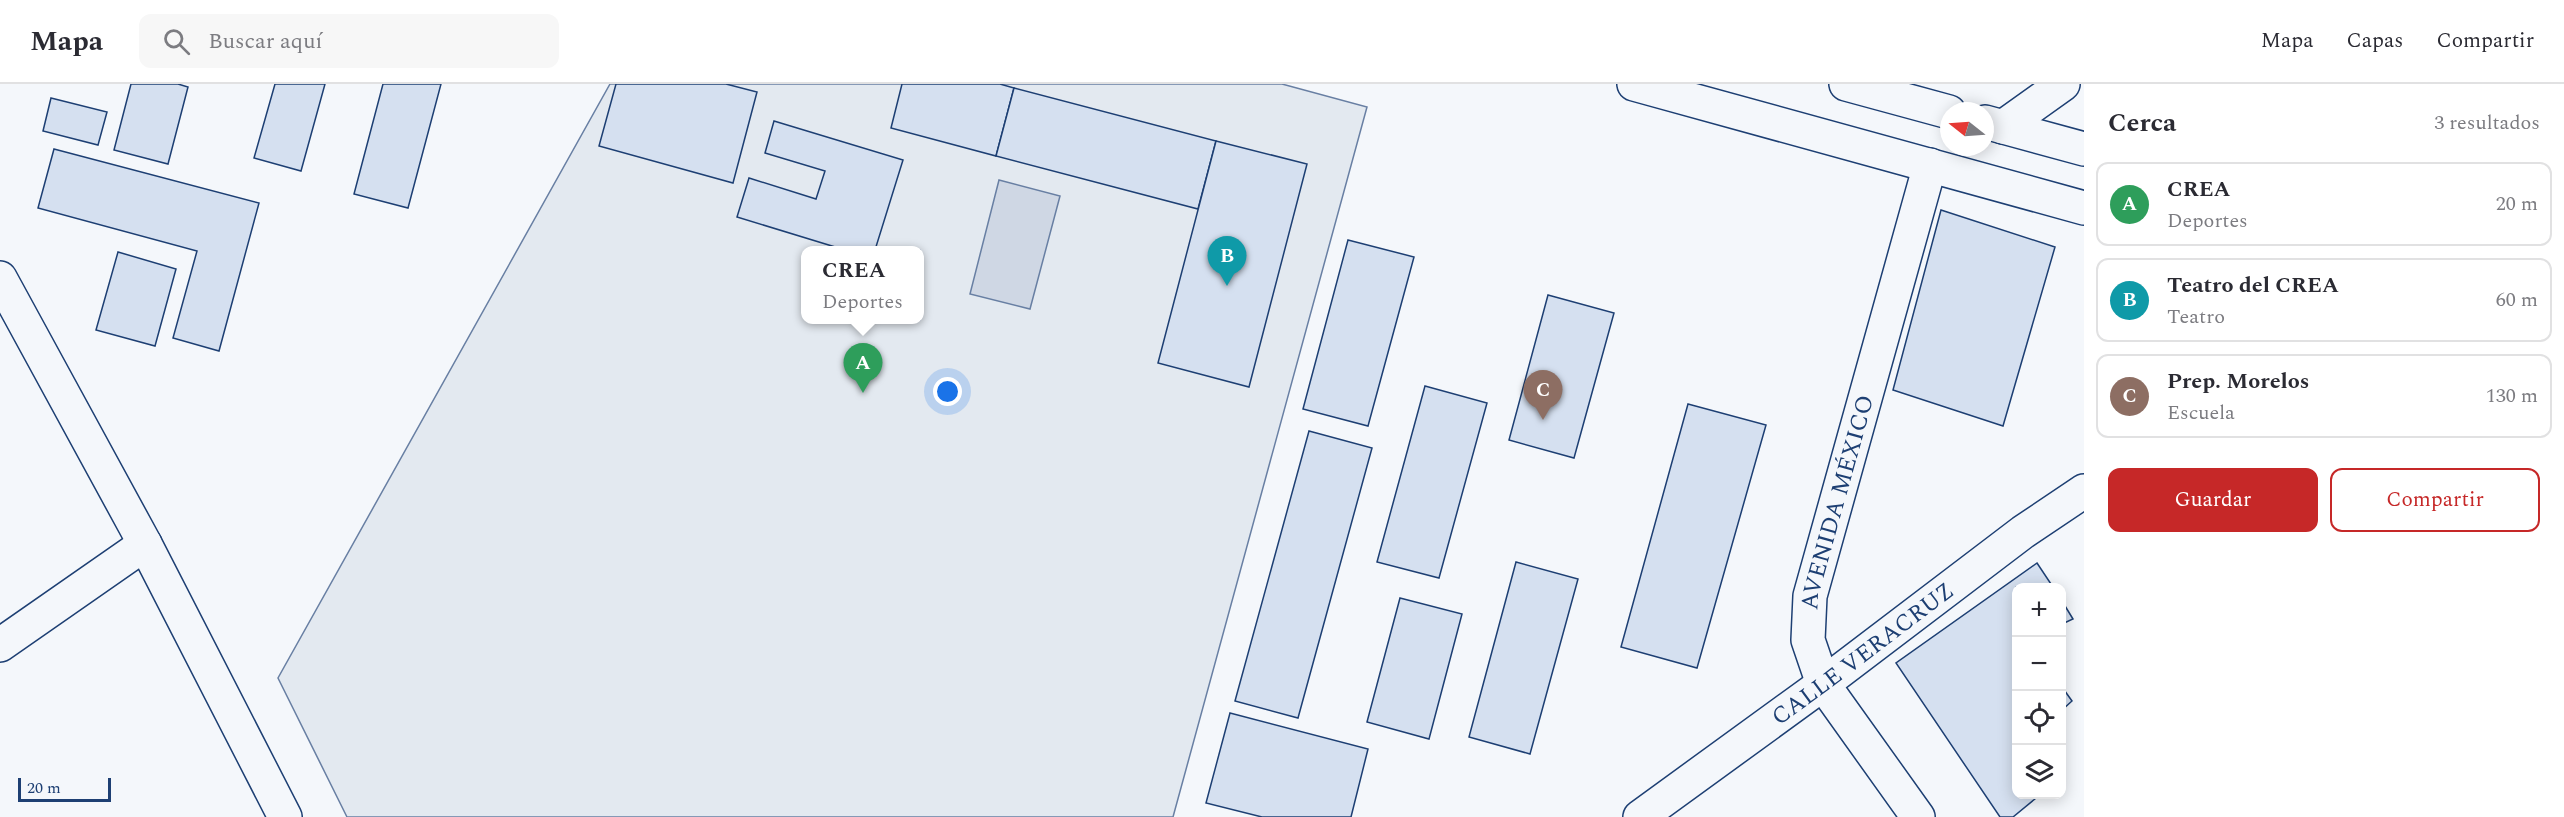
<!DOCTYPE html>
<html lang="es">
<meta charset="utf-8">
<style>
:root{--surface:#fff;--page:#f7f7f7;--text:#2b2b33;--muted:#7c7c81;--line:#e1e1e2;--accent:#c62828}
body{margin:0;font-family:Spectral,serif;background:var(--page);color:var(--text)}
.controls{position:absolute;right:18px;bottom:18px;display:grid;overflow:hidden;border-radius:12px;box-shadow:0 3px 15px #0003}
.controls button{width:54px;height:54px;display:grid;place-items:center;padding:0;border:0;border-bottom:2px solid var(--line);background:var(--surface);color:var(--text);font:30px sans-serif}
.compass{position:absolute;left:1940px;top:18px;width:54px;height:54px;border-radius:50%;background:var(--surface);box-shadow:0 3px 15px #0003;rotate:287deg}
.scale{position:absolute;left:18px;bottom:15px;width:93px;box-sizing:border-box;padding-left:6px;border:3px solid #1d3f73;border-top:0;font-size:16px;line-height:21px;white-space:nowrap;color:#1d3f73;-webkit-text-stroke:4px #f4f7fb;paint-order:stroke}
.you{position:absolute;left:948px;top:308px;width:21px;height:21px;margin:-15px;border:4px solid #fff;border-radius:50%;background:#1a73e8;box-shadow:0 0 0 9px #1a73e833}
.badge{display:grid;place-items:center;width:39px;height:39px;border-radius:50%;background:var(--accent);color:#fff;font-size:20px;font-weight:700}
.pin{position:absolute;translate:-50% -50px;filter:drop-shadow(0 2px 3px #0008)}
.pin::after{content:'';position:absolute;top:32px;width:21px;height:18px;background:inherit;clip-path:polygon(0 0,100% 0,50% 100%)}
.popup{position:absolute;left:801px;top:162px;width:123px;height:78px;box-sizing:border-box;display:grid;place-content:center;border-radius:12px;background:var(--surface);filter:drop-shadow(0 2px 4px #0005);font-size:20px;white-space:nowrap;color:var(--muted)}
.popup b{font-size:22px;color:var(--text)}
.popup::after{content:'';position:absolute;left:50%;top:100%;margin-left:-12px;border:12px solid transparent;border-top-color:var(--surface)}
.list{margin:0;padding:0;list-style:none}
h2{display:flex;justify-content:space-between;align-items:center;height:78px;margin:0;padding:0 24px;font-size:26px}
h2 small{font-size:20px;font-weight:400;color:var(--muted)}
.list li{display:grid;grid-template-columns:39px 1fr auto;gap:18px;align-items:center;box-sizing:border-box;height:84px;margin:0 12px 12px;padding:0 12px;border:2px solid var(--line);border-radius:12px}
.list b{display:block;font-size:22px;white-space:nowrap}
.list p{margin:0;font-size:20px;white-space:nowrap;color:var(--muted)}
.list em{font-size:20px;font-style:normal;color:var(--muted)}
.actions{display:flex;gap:12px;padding:18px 24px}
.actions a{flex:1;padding:14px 0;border:2px solid var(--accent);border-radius:12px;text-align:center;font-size:21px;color:var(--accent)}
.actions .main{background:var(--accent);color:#fff}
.icon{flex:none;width:33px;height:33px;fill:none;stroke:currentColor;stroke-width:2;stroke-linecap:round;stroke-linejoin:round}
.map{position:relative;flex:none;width:2084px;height:733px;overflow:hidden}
header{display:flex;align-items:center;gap:36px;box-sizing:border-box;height:84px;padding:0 30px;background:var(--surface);border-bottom:2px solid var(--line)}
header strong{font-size:28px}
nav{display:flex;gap:33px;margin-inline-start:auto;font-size:21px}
.search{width:420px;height:54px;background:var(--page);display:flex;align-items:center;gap:15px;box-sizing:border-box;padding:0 21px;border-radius:12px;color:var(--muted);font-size:22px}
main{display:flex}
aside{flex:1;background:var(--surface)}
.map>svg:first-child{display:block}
.green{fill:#e3e9f0;stroke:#687fa3;stroke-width:1.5;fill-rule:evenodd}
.water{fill:#cfd7e4;stroke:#687fa3;stroke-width:1.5}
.building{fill:#d5e0f0;stroke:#1d3f73;stroke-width:1.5}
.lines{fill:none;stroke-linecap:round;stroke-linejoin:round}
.minor-casing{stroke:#1d3f73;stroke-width:36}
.major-casing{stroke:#1d3f73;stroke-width:36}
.minor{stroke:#f4f7fb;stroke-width:33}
.major{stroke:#f4f7fb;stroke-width:33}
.labels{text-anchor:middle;stroke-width:4.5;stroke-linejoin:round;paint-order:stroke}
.street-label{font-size:24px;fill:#1d3f73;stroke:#f4f7fb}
</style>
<header>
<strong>Mapa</strong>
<div class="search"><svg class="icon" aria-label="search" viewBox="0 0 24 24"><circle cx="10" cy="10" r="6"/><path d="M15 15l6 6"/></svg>Buscar aquí</div>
<nav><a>Mapa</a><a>Capas</a><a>Compartir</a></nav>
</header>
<main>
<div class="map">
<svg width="2084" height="733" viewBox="0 0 2084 733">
<rect width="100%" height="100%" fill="#f4f7fb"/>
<path class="green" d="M 610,0 L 1282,0 L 1367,23 L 1173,733 L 347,733 L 278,594 ZM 806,166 L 920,166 L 920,236 L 806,236 Z"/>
<polygon class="water" points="999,96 1060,112 1030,225 970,210"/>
<g class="building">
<polygon points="131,0 178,0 188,3 168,80 114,66"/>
<polygon points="275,0 325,0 301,87 254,74"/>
<polygon points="383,0 441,0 408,124 354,110"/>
<polygon points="616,0 726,0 757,8 733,99 599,62"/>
<polygon points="902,0 1000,0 1014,4 996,72 891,44"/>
<polygon points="1014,4 1216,57 1198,125 996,72"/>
<polygon points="51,14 107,28 98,61 43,47"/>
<polygon points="774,37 903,76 875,166 845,166 737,133 749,94 816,115 825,87 765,69"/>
<polygon points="1216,57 1307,80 1249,303 1158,279"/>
<polygon points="54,65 259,119 219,267 173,254 197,167 38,124"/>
<polygon points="1941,126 2055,163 2003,342 1893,306"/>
<polygon points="1348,156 1414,173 1368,342 1303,325"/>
<polygon points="118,168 176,185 155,262 96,246"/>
<polygon points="1548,211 1614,229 1574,374 1509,356"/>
<polygon points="1425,302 1487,319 1439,494 1377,478"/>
<polygon points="1688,320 1766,341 1697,584 1621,563"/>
<polygon points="1309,347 1372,364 1298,634 1235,617"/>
<polygon points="1516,478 1578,495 1530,670 1469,653"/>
<polygon points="2037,479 2053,503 2016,503 2016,710 2041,710 2013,733 2000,733 1896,579"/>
<polygon points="1400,514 1462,530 1429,655 1367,638"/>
<polygon points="2062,517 2073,535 2062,540"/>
<polygon points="2062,603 2072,617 2062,626"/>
<polygon points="1230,629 1368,665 1351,733 1262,733 1206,719"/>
</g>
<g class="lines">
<g class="minor-casing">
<g id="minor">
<polyline points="2003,43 2063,0"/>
<polyline points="0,561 145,460"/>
<path id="s1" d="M 1640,733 L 1823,600 L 2023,448 L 2084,407"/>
<path id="s2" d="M 1918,733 L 1823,600 L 1808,556 L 1810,512 L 1930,81"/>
</g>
</g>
<g class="major-casing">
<g id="major">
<polyline points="1634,0 2084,124"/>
<polyline points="1846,0 1949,28"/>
<polyline points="1985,38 2084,65"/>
<polyline points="0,194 145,460 285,733"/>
</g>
</g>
<use href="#minor" class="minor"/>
<use href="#major" class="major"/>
</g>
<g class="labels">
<g class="street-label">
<text dy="8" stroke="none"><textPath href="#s2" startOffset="351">AVENIDA MÉXICO</textPath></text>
<text dy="8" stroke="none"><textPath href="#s1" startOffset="276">CALLE VERACRUZ</textPath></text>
</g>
</g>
</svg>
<div class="controls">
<button>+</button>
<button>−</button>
<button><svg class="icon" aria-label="locate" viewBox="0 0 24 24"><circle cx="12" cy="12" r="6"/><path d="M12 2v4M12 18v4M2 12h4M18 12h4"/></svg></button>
<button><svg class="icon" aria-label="layers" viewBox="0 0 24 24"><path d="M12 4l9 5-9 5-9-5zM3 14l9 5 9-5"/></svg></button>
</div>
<svg class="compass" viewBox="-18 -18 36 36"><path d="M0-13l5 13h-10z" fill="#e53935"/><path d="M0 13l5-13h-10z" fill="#7c7c81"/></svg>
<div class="scale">20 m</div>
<div class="you"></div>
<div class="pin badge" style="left:863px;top:309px;background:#2e9e5b">A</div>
<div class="popup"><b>CREA</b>Deportes</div>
<div class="pin badge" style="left:1227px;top:202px;background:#0f9aa8">B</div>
<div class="pin badge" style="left:1543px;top:336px;background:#8d6e63">C</div>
</div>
<aside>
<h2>Cerca<small>3 resultados</small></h2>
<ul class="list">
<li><span class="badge" style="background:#2e9e5b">A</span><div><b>CREA</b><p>Deportes</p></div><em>20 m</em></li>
<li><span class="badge" style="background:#0f9aa8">B</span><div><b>Teatro del CREA</b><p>Teatro</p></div><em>60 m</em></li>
<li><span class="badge" style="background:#8d6e63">C</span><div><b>Prep. Morelos</b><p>Escuela</p></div><em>130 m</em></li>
</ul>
<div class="actions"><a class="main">Guardar</a><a>Compartir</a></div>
</aside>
</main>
